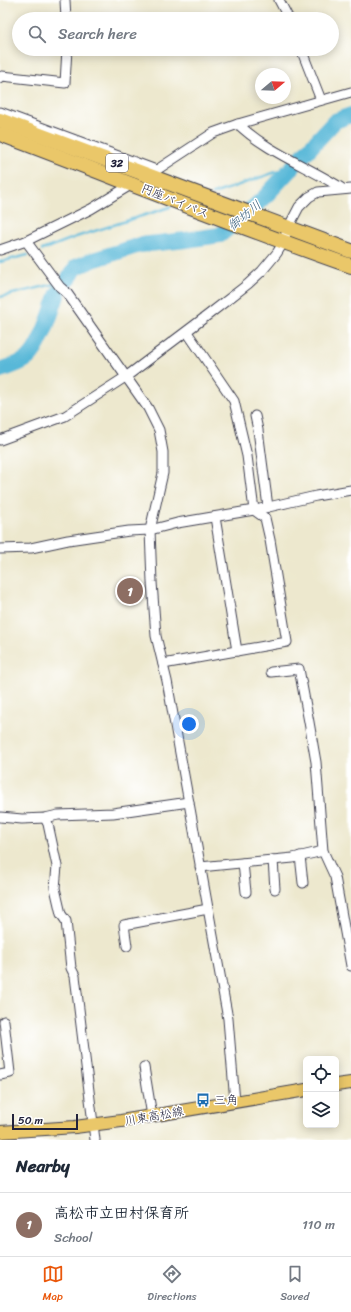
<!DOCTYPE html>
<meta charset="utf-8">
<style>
:root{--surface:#fff;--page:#f6f6f7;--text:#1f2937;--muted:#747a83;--line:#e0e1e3;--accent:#ea580c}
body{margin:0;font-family:Sriracha,"Klee One",sans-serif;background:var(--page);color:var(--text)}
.controls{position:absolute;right:12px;bottom:12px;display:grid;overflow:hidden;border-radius:6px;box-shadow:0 2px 10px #0003}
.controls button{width:36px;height:36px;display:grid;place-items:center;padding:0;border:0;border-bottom:1px solid var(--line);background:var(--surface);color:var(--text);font:20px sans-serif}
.compass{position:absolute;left:255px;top:68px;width:36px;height:36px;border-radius:50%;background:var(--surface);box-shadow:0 2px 10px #0003;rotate:71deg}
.scale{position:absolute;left:12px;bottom:10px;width:66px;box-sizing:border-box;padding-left:4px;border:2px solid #22223b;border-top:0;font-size:11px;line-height:14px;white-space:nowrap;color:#22223b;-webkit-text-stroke:3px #fff;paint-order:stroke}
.you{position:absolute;left:189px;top:724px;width:14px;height:14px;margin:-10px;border:3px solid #fff;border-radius:50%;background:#1a73e8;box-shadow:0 0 0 6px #1a73e833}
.badge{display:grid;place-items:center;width:26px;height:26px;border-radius:50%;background:var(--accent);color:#fff;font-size:13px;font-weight:700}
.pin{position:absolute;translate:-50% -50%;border:2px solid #fff;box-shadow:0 1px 4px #0006}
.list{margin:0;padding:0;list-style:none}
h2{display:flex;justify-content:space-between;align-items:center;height:52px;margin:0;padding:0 16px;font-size:17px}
h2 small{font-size:13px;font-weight:400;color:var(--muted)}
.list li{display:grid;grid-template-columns:26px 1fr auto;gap:12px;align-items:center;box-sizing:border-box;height:64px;padding:0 16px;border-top:1px solid var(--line)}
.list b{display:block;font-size:15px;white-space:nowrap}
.list p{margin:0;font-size:13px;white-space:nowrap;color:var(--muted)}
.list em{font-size:13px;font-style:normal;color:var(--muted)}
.icon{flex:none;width:22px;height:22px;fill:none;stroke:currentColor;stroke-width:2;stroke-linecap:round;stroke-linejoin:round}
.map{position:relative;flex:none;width:351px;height:1140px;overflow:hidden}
.search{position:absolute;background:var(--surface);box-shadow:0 2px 10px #0003;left:12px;right:12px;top:12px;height:44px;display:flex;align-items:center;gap:10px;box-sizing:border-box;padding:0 14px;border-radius:22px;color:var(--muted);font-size:15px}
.sheet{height:116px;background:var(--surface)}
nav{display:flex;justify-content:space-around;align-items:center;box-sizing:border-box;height:56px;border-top:1px solid var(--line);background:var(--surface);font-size:11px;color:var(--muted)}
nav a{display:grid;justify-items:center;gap:2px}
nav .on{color:var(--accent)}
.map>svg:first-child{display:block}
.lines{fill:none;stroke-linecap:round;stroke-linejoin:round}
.stream{stroke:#59b8d8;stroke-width:2.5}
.river{stroke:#59b8d8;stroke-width:16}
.minor-casing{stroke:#404051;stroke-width:11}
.major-casing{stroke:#404051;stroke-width:14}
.highway-casing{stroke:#404051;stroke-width:16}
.minor{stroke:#fff;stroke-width:9}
.major{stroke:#eac769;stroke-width:12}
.highway{stroke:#eac769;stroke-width:14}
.labels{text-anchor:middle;stroke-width:3;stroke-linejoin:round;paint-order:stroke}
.shield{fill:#fff;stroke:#646476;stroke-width:1}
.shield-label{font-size:11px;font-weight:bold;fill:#22223b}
.street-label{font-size:12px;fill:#22223b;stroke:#fff}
.poi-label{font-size:12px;fill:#22223b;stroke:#fff;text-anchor:start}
.water-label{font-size:13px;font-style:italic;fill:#385e7a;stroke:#fff}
</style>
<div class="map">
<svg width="351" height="1140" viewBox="0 0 351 1140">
<rect width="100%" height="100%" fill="#fff"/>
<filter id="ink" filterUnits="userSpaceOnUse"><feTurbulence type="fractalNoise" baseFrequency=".025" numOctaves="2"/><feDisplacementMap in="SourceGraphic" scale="8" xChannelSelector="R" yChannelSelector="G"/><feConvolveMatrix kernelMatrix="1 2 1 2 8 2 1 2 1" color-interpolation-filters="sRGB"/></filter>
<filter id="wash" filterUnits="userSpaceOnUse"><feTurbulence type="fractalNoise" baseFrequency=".012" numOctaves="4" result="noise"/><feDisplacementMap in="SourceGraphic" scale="16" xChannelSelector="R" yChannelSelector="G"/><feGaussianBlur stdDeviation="0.9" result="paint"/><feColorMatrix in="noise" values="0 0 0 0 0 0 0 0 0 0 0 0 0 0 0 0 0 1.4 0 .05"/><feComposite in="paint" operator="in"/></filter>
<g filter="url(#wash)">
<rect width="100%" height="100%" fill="#ede8ce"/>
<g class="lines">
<g class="stream">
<polyline points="213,194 276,172 291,169"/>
<polyline points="42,250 76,237 170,207"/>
<polyline points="0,262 28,255"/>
<polyline points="0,297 67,281"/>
</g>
<g class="river">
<polyline points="67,281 76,267 93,260 140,245 186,240 220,235 262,200 335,121 351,115"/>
<path d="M 0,370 C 10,367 20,364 28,358 C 41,348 52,309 58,293"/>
</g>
</g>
</g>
<g filter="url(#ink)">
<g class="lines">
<g class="minor-casing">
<g id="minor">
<polyline points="65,0 66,19"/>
<polyline points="279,0 289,19"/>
<polyline points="301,49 321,100"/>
<polyline points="0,78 2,76 65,83 67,49"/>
<polyline points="0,112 156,170"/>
<path d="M 238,124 C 267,152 309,167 343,189"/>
<polyline points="146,177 213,133 238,124 351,92"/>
<polyline points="26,241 60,287 67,293 148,408 159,430 163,452 163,473 150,530 152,582 156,636 167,681 228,1019 235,1102"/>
<polyline points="0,250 26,241 91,209 134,183"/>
<polyline points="255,416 258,430 268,507"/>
<polyline points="0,440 65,416 127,376 208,315 248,284 262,271 277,253 283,243 288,228 299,207 309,197 318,192 351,189"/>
<polyline points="215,517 237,651"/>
<polyline points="0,549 31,548 68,540 129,531 150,530 177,523 260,509 316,496 351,490"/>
<polyline points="163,664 287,642 270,540 265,518 254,510 247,456 234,401 187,332"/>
<polyline points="271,672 299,669 309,722 316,762 323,851 335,877 351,966"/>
<polyline points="0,817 22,819 45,818 58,815 113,813 189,802"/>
<polyline points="45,818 48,824 57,866 55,888 61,914 66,921 71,968 75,976 95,1140"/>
<polyline points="300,856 303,883"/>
<polyline points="273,860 275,889"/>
<polyline points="243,863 246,892"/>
<polyline points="200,867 293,858 323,851"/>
<polyline points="127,946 124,925 208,909"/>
<polyline points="144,1067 152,1116"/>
<polyline points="0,1075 10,1073 4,1021"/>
</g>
</g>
<g class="major-casing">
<g id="major">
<polyline points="336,1085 351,1083"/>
<polyline points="0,1132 75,1127 121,1121 306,1090"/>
</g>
</g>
<g class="highway-casing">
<g id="highway">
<polyline points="0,120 351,251"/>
<path d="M 0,134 C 117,178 233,225 351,266"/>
</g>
</g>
<use href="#minor" class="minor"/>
<use href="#major" class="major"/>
<use href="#highway" class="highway"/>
</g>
</g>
<defs>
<g id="bus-bare" transform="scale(1.08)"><path d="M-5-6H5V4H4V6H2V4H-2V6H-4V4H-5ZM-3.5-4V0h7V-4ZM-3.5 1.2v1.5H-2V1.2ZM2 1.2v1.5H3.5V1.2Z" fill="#1f6fb2" stroke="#fff" stroke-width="2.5" paint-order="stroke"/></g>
</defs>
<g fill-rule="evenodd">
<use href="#bus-bare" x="203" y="1100"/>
</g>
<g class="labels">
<rect class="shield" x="106" y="154" width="22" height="18" rx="3"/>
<g class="shield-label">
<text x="117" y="167">32</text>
</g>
<g class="street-label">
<text transform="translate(175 201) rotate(22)" y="4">円座バイパス</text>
<text transform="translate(154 1116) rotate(-10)" y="4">川東高松線</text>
</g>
<g class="poi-label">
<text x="214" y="1104">三角</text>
</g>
<g class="water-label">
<text transform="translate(244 215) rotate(-40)" y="5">御坊川</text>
</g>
</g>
</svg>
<div class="controls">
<button><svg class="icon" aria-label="locate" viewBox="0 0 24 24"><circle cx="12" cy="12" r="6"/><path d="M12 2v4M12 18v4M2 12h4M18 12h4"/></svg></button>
<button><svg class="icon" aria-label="layers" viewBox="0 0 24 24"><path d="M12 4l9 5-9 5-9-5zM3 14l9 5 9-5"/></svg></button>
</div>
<svg class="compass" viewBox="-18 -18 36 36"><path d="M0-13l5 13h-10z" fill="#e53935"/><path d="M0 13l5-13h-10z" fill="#747a83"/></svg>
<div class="scale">50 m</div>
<div class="you"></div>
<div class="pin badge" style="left:130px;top:591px;background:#8d6e63">1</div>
<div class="search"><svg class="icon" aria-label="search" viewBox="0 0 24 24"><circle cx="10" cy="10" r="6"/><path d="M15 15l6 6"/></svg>Search here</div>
</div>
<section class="sheet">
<h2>Nearby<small></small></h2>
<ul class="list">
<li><span class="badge" style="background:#8d6e63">1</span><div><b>高松市立田村保育所</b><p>School</p></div><em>110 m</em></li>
</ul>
</section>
<nav>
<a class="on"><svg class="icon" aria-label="map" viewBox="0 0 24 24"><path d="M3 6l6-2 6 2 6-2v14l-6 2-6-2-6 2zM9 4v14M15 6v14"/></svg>Map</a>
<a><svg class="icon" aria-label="directions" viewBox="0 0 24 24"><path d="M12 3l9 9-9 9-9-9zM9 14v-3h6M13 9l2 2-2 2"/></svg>Directions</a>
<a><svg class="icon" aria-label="saved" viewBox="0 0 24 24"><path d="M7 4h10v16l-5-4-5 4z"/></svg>Saved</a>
</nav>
